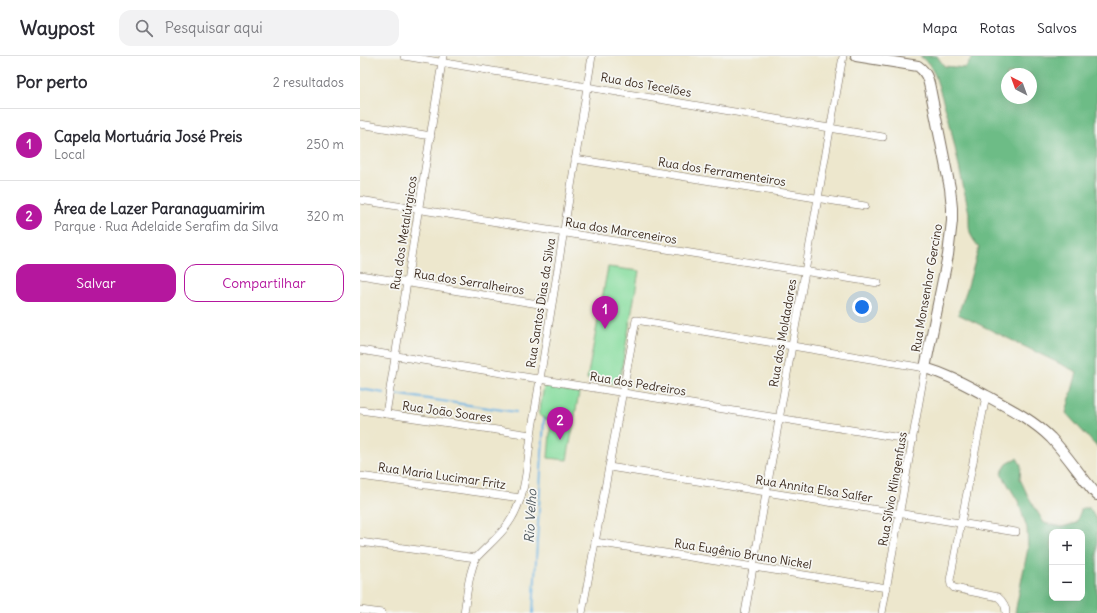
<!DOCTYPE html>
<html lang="pt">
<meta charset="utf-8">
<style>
:root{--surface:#fff;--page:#f2f2f3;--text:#2b2b33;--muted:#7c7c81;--line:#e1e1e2;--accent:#b5179e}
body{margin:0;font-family:Delius,sans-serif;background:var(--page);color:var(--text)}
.controls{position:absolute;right:12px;bottom:12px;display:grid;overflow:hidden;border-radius:8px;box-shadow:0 4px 16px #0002}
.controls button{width:36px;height:36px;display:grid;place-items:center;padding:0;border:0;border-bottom:1px solid var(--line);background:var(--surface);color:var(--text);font:20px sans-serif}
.compass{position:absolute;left:641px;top:12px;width:36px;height:36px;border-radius:50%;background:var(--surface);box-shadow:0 4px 16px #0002;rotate:319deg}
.you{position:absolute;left:502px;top:251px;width:14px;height:14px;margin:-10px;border:3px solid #fff;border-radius:50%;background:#1a73e8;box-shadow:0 0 0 6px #1a73e833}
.badge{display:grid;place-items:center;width:26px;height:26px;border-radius:50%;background:var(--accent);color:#fff;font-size:13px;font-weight:700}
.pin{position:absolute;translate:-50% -33px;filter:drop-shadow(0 1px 2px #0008)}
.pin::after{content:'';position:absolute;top:21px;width:14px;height:12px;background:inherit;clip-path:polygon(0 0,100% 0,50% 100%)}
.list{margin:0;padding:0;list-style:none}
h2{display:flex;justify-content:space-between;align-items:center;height:52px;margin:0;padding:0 16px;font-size:17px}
h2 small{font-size:13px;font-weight:400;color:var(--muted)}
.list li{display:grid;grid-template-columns:26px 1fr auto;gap:12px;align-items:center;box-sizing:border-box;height:72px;padding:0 16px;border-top:1px solid var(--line)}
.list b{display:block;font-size:15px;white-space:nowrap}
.list p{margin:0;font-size:13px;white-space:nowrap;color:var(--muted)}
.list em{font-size:13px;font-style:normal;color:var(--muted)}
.actions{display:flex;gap:8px;padding:12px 16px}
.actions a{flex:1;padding:9px 0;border:1px solid var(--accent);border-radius:12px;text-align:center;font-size:14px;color:var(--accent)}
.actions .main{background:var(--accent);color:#fff}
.icon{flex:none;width:22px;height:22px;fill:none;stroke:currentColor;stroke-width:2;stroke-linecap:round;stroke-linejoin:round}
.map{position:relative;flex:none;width:737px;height:557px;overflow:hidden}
header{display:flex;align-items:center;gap:24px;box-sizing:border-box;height:56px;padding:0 20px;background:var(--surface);border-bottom:1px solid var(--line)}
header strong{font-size:19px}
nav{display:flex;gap:22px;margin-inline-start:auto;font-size:14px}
.search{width:280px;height:36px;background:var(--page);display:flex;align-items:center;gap:10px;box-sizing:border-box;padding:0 14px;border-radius:12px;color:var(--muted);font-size:15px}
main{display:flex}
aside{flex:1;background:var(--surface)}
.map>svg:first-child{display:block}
.green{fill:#87dd9f;stroke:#61845e}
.forest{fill:#6dbc86;stroke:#547352;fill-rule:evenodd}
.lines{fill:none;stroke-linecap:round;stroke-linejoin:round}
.stream{stroke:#6eb5e5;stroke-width:2}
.street-casing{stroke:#796c5b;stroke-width:8}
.secondary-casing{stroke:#796c5b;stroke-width:12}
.street{stroke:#fff;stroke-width:7}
.secondary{stroke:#fff;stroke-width:10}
.labels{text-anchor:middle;stroke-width:3.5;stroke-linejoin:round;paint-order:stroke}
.street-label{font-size:12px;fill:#3b2a1e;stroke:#f6f6f2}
.water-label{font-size:13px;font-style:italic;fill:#4a545a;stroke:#f6f6f2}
</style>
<header>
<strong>Waypost</strong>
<div class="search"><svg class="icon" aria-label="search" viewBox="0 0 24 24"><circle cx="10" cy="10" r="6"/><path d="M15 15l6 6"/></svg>Pesquisar aqui</div>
<nav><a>Mapa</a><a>Rotas</a><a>Salvos</a></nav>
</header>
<main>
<aside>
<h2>Por perto<small>2 resultados</small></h2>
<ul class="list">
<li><span class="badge">1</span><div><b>Capela Mortuária José Preis</b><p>Local</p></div><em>250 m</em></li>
<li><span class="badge">2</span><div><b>Área de Lazer Paranaguamirim</b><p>Parque · Rua Adelaide Serafim da Silva</p></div><em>320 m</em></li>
</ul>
<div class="actions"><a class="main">Salvar</a><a>Compartilhar</a></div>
</aside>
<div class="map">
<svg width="737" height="557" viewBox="0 0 737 557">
<rect width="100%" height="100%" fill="#f6f6f2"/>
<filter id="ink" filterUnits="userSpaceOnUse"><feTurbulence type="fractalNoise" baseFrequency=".025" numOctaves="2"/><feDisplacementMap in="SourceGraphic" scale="8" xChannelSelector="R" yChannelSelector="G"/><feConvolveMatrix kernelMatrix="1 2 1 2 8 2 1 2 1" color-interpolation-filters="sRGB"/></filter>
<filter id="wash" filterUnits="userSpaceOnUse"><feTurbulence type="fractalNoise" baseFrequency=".012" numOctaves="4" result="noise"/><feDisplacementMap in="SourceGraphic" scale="16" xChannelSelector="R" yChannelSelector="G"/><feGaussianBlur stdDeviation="0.9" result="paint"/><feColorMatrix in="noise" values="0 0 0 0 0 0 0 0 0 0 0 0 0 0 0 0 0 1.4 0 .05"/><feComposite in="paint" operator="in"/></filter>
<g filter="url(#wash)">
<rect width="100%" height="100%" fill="#ede7cd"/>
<g class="green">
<polygon points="248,211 279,215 259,328 227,323"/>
<polygon points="184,330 219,337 207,404 188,402 191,366 179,359"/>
</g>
<g class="forest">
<path d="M 560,0 L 577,0 L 584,10 L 605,12 L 614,0 L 737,0 L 737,391 L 706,357 L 717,316 L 598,258 L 607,233 L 619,191 C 608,178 609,174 609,157 L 589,64 L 575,19 L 569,8 ZM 647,18 L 671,18 L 671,42 L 647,42 Z"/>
<path d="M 657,402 L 661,409 L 660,423 L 668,440 L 684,467 L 702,471 L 716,467 L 719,459 L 722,452 L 729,452 L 737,464 L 737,557 L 655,557 L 668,492 L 667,472 L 658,445 L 641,417 L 647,408 ZM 692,476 L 722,476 L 722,542 L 692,542 Z"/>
</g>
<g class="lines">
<g class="stream">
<polyline points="0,333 24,337"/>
<polyline points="35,338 156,356"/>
<polyline points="173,557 184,363"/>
</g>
</g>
</g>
<g filter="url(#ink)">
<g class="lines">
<g class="street-casing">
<g id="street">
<polyline points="44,0 523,81"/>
<polyline points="0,68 71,80"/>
<polyline points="215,103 505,150"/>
<polyline points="0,144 518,227"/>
<polyline points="0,219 191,250"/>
<polyline points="0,294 553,384"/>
<path d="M 626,340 L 601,467 L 590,524 L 591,529 L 594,532 L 638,541 C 643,545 646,550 646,557"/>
<polyline points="0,354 171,379"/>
<polyline points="26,358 83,0"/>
<polyline points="249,411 656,476"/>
<polyline points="0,420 161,442"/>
<polyline points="0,486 116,502"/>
<polyline points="235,486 527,532"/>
<polyline points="0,554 22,557"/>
<path d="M 104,557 C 107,539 108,519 116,502 C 126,491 139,481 148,468 C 166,443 167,409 171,379 L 232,0"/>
<polyline points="222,557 276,264 565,312 522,557"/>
<polyline points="385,557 483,0"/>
</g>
</g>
<g class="secondary-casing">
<path id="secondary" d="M 496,0 L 558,10 C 566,16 568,22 570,32 L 590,132 L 592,152 L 592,165 L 588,199 L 565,312 C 589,319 606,329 627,340 C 649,352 673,364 691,382 C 708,400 721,421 737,439"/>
</g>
<use href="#street" class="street"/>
<use href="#secondary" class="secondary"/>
</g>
</g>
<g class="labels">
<g class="street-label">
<text transform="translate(286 29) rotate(10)" y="4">Rua dos Tecelões</text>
<text transform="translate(362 116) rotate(9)" y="4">Rua dos Ferramenteiros</text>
<text transform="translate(261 175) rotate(9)" y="4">Rua dos Marceneiros</text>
<text transform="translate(44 177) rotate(-81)" y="4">Rua dos Metalúrgicos</text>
<text transform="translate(109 226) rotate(9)" y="4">Rua dos Serralheiros</text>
<text transform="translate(567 232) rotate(-80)" y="4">Rua Monsenhor Gercino</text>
<text transform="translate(181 247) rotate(-81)" y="4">Rua Santos Dias da Silva</text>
<text transform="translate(423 277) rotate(-80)" y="4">Rua dos Moldadores</text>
<text transform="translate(278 328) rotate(9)" y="4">Rua dos Pedreiros</text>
<text transform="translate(87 356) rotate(8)" y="4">Rua João Soares</text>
<text transform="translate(82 420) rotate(8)" y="4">Rua Maria Lucimar Fritz</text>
<text transform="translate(454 433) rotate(9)" y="4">Rua Annita Elsa Salfer</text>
<text transform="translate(533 433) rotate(-80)" y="4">Rua Sílvio Klingenfuss</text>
<text transform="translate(383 498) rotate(9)" y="4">Rua Eugênio Bruno Nickel</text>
</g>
<g class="water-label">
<text transform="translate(170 460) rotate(-87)" y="5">Rio Velho</text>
</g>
</g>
</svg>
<div class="controls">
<button>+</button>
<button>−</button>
</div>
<svg class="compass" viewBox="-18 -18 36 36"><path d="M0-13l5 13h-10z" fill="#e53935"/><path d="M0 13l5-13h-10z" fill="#7c7c81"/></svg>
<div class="you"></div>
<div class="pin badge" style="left:245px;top:273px">1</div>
<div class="pin badge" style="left:200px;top:384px">2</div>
</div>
</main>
